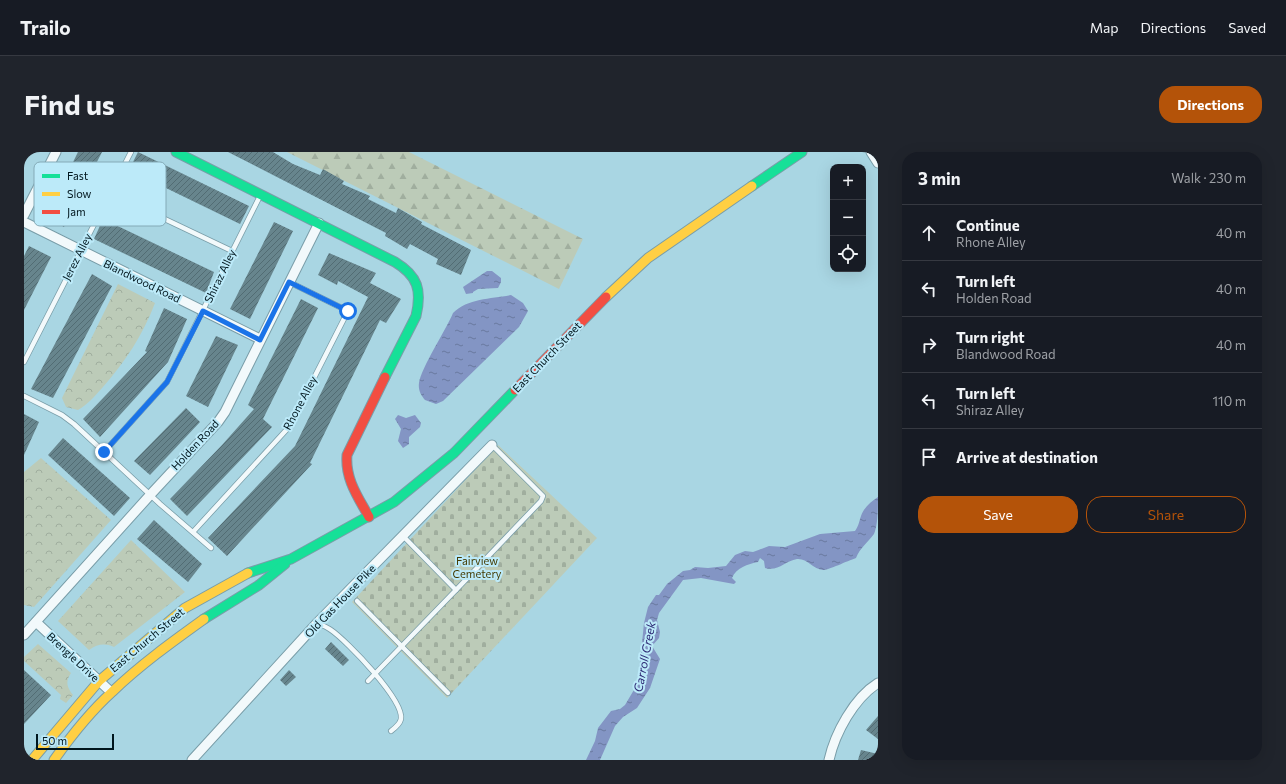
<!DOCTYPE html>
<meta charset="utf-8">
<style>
:root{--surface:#171b24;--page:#20242c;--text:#f1f3f6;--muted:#9ea1a6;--line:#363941;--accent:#b45309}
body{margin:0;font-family:Commissioner,sans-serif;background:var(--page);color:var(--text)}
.controls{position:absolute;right:12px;top:12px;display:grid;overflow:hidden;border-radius:8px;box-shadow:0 4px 16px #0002}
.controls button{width:36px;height:36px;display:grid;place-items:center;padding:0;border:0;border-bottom:1px solid var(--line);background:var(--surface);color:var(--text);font:20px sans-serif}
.scale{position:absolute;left:12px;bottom:10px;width:78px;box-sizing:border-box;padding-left:4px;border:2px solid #00161d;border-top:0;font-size:11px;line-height:14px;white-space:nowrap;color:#00161d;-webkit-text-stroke:3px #bceaf9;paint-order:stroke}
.stop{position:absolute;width:12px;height:12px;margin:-9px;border:3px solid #1a73e8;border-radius:50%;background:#fff}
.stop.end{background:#1a73e8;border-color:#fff;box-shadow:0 1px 4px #0008}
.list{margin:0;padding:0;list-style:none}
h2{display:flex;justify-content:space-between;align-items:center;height:52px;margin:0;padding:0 16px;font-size:17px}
h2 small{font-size:13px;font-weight:400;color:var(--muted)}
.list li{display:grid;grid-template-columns:26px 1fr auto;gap:12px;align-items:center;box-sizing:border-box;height:56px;padding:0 16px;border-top:1px solid var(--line)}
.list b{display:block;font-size:15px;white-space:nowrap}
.list p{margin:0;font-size:13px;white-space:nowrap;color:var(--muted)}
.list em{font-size:13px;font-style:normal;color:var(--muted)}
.actions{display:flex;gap:8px;padding:12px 16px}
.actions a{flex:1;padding:9px 0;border:1px solid var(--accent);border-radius:16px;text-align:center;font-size:14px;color:var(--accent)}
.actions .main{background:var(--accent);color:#fff}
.icon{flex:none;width:22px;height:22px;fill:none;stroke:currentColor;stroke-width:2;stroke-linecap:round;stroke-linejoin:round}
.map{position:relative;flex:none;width:854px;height:608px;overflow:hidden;border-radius:16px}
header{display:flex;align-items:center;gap:24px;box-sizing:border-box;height:56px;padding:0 20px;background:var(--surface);border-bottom:1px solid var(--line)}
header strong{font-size:19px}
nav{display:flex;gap:22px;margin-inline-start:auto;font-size:14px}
.intro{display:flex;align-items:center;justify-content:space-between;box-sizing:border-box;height:96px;padding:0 24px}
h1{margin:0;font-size:28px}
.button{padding:10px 18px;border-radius:16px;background:var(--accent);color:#fff;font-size:14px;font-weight:700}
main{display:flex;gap:24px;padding:0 24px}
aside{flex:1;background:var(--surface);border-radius:16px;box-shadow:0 4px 16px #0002}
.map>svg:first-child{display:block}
.forest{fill:url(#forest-firs)}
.cemetery{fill:url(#cemetery-stones)}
.park{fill:url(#park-crowns)}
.water{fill:url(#water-ripples)}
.building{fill:url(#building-hatch)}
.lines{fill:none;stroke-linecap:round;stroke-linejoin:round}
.lane-casing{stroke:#799da8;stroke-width:6}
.street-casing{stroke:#799da8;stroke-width:11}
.fast-casing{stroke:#799da8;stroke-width:11}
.slow-casing{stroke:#799da8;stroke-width:11}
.jam-casing{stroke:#799da8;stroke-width:11}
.lane{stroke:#f2f9fb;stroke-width:4.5}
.street{stroke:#f2f9fb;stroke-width:9}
.fast{stroke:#16e098;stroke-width:9}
.slow{stroke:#ffcf43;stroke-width:9}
.jam{stroke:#f24e42;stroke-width:9}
.route{stroke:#1a73e8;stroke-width:5}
.labels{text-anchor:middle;stroke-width:4;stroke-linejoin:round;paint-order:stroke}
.street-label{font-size:11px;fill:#00161d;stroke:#bceaf9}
.park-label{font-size:11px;fill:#443a00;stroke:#bceaf9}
.water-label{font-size:12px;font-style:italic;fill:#2e2c76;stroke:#bceaf9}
.key{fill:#bceaf9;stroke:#84aab7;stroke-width:1}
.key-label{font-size:11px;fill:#00161d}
</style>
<header>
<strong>Trailo</strong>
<nav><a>Map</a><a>Directions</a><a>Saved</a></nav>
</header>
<div class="intro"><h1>Find us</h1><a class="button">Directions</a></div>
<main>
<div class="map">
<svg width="854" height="608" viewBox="0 0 854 608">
<defs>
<pattern id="forest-firs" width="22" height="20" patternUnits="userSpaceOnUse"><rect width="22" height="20" fill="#bccbb8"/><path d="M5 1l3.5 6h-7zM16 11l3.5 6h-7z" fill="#a0ae9e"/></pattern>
<pattern id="cemetery-stones" width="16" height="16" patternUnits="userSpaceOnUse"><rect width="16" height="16" fill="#bccbb8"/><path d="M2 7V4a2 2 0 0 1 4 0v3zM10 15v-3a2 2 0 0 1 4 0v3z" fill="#a0ae9e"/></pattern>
<pattern id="park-crowns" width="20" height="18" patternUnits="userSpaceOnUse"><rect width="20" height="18" fill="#bccbb8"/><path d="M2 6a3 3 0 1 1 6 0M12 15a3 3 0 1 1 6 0" fill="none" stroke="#a0ae9e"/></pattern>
<pattern id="water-ripples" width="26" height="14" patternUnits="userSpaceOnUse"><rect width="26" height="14" fill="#8395c4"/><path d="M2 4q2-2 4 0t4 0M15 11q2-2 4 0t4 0" fill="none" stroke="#69799f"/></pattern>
<pattern id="building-hatch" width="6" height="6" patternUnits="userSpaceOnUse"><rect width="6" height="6" fill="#67858d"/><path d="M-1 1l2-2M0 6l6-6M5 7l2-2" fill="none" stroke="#526c73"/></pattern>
</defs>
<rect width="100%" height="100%" fill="#a9d6e3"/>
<polygon class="forest" points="263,0 385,0 559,87 535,137"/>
<polygon class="cemetery" points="474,293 573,386 423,546 328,450"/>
<g class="park">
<path d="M 94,132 L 131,151 C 119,183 101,210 79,235 C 71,244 64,252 54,258 L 42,255 L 38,246 Z"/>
<polygon points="17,306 87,368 10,455 0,453 0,320"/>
<path d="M 107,388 L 161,440 L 90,495 C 80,491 74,492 65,498 L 34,469 Z"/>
<path d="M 14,492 L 47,521 C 41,530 43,535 49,543 L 42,551 L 36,547 L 37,543 L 0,509 L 0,505 Z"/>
</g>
<g class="water">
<polygon points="463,119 468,119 477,126 477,130 474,136 454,137 449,140 449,141 442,142 439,135"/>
<path d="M 487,143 L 499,151 L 504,159 L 495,175 L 419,249 L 412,252 L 401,248 C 397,243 394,238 395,231 C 397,216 422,178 429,161 C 444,146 467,147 487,143 Z"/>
<polygon points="374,263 382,266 391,263 397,271 396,275 385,285 385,292 379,296 374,289 377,277 371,267"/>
<path d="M 854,345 C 854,355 854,373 850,382 C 843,391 836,396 832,406 C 823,409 805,418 799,418 C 789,417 783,406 773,407 C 761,409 754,420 741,416 L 740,409 L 736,406 L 734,410 C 724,412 712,416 708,426 L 712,430 L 710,432 L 677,426 L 659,428 L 635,461 L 633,468 L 636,480 L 635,486 L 628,494 L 636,507 L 626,536 L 613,556 L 599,565 L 591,574 L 576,608 L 562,608 L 571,589 L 574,576 L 587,559 L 596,557 L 601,553 L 614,531 L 620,471 L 624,455 L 632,443 L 635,443 L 643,432 L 659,419 L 666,418 L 671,415 L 684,416 L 702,414 L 711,403 L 721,399 L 729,400 L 745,394 L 761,395 L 796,382 L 831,379 C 835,373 835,370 837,364 C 840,355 847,350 854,345 Z"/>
</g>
<g class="building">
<polygon points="54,0 78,0 40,75 22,65"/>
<polygon points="114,0 225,54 216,72 105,18"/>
<polygon points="204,0 249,0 269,12 296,23 299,17 320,29 318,32 346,44 344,47 372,61 374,56 398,70 397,72 447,98 437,123 412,112 414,107 386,92 383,97 361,84 362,81"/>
<polygon points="79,67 190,120 182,141 70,87"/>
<polygon points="250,70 269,79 226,167 206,157"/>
<polygon points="5,94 27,105 0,158 0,104"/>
<polygon points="305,101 352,121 346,131 377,147 362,171 356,168 286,311 288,312 203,404 184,386 271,294 344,145 314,129 313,133 294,123"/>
<polygon points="68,122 88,134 29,246 7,237"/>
<polygon points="277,147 294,156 239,267 248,275 163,364 146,347 198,293 230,257 224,253"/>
<polygon points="140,156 163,167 144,210 76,285 59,267 123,200 121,199"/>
<polygon points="192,184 214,193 184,255 162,244"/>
<polygon points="162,256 176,270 126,323 110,309"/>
<polygon points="0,262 15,270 0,303"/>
<polygon points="39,286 106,346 90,364 24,303"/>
<polygon points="130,368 178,412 164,430 113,387"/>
<polygon points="307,490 325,508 319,514 301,497"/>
<polygon points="0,518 27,543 0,572"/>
<polygon points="265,518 272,525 262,534 256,528"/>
<polygon points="854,564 854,587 842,578"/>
<polygon points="837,598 854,602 854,608 834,608"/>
</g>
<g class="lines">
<g class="lane-casing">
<g id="lane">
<polyline points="86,41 208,99"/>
<polyline points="0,210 107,0"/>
<polyline points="0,244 38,263 50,272 136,352 187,396"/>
<polyline points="80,300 143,230 236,44"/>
<polyline points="169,380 265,275 324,159 265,130"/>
<polyline points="379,384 432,438 517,349 519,344 468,293"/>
<polyline points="333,449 424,541"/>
<path d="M 293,471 C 298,473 303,475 307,478 C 323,489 380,548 377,567 C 376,572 371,576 367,579"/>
<polyline points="344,529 432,438"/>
</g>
</g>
<g class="street-casing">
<g id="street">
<polyline points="847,0 854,11"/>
<polyline points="0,63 32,0"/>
<polyline points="0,70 236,187"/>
<polyline points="12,470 87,540"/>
<polyline points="0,483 127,342 194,270 201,260 295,71"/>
<polyline points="168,608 293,471 468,293"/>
<path d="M 805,608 C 811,581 830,546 854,531"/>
</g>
</g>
<g class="fast-casing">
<g id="fast">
<path d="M 152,0 L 371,110 C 394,124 398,138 392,164 L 361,225"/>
<polyline points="728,34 778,0"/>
<polyline points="224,421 267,407 370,350 430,301 491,238"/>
<polyline points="180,467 235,433 261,412"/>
</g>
</g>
<g class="slow-casing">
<g id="slow">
<polyline points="582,145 624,106 728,34"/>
<polyline points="8,608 75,529 161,456 224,421"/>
<path d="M 30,608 C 47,584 66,560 88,540 C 116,513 148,490 180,467"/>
</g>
</g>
<g class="jam-casing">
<g id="jam">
<polyline points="491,238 582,145"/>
<path d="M 345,365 C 334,345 321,327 323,303 L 361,225"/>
</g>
</g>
<use href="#lane" class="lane"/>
<use href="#street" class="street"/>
<use href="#fast" class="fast"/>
<use href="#slow" class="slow"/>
<use href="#jam" class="jam"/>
</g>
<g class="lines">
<polyline class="route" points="80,300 143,230 179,159 236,188 265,130 324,159"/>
</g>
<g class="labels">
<g class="street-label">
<text transform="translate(53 105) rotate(-63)" y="4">Jerez Alley</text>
<text transform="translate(196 124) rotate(-64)" y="4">Shiraz Alley</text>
<text transform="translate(118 129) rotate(26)" y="4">Blandwood Road</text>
<text transform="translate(523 205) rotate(-46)" y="4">East Church Street</text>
<text transform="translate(276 251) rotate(-62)" y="4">Rhone Alley</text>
<text transform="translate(171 293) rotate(-47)" y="4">Holden Road</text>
<text transform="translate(316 449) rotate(-46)" y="4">Old Gas House Pike</text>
<text transform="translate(123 488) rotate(-40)" y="4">East Church Street</text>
<text transform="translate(49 505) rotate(43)" y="4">Brengle Drive</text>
</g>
<g class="park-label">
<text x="453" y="413">Fairview<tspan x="453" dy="13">Cemetery</tspan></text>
</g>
<g class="water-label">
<text transform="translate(621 505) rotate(-79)" y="4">Carroll Creek</text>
</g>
</g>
<rect x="10" y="10" width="132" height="64" rx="6" class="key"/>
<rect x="18" y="22" width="18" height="4" fill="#16e098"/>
<rect x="18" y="40" width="18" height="4" fill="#ffcf43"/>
<rect x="18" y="58" width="18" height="4" fill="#f24e42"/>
<g class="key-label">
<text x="43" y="28">Fast</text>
<text x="43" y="46">Slow</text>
<text x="43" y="64">Jam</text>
</g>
</svg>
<div class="controls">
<button>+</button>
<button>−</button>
<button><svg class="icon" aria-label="locate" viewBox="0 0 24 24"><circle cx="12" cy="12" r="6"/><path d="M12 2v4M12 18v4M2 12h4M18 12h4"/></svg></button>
</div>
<div class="scale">50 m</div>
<div class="stop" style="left:324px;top:159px"></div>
<div class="stop end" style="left:80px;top:300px"></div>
</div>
<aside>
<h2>3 min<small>Walk · 230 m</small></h2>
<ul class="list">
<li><svg class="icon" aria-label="ahead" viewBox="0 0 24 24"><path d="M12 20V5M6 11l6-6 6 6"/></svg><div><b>Continue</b><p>Rhone Alley</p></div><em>40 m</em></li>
<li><svg class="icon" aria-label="left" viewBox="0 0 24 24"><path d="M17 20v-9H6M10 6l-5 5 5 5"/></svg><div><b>Turn left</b><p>Holden Road</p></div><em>40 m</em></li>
<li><svg class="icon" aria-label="right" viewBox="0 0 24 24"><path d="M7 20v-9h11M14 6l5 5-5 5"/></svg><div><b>Turn right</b><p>Blandwood Road</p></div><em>40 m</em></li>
<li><svg class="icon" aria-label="left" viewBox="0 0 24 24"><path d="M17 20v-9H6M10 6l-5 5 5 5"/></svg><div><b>Turn left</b><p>Shiraz Alley</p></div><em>110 m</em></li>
<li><svg class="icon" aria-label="arrive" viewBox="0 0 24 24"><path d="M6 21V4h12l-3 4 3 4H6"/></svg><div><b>Arrive at destination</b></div></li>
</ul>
<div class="actions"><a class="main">Save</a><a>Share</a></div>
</aside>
</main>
